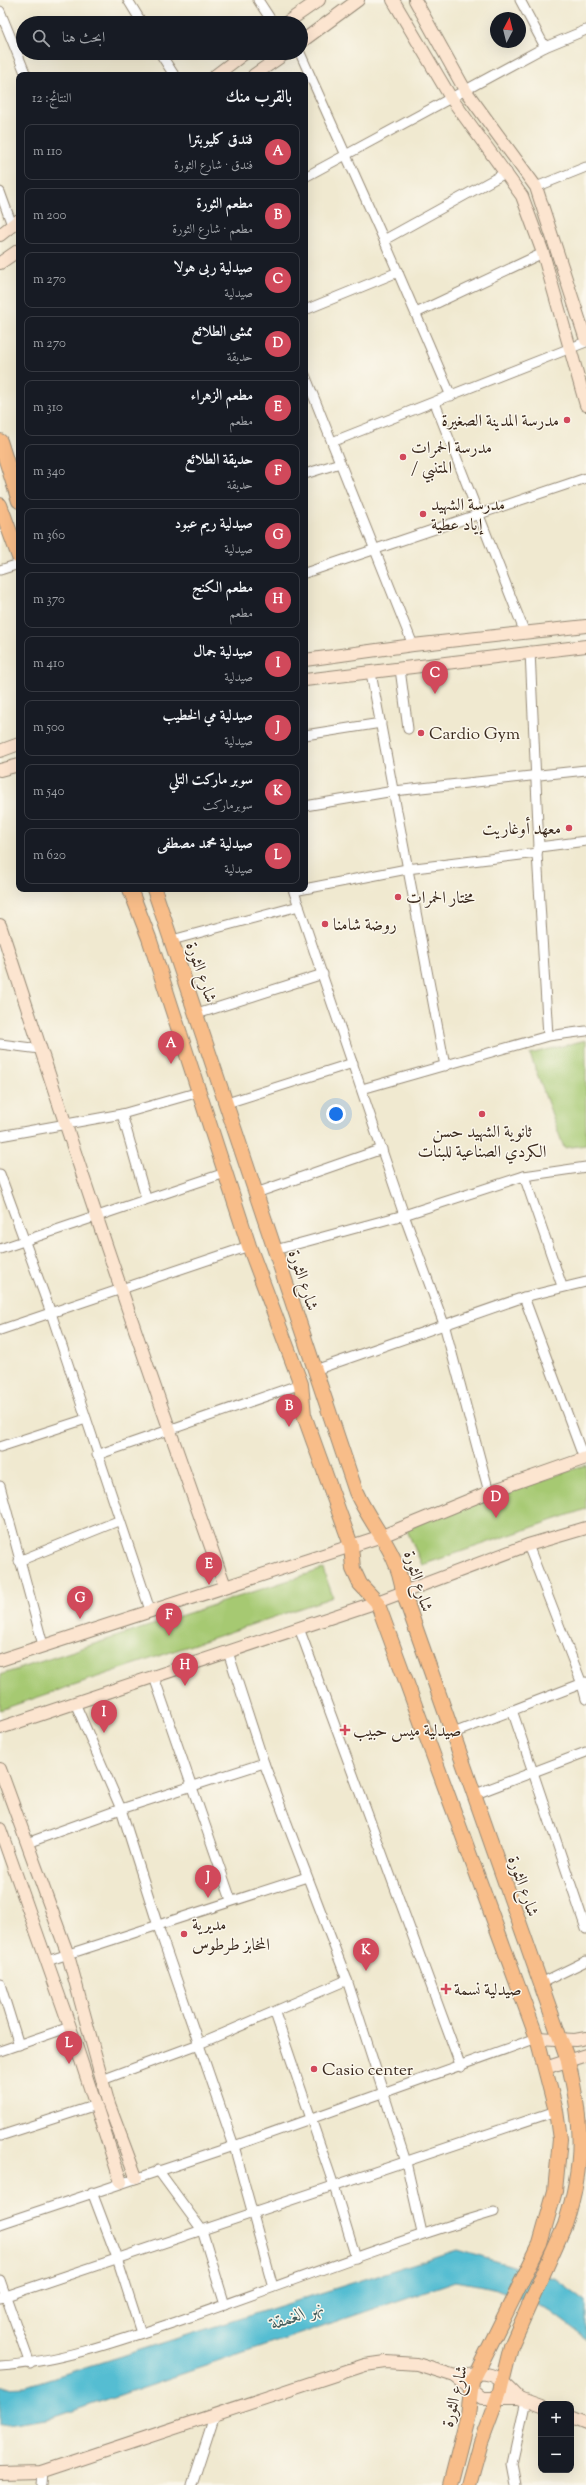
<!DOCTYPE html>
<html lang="ar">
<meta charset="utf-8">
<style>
:root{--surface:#171b24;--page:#20242c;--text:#f1f3f6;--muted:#9ea1a6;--line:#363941;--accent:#d1495b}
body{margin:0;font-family:"Sorts Mill Goudy",Amiri,serif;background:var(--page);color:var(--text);direction:rtl}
.controls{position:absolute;right:12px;bottom:12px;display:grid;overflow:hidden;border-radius:8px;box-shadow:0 4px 16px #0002}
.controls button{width:36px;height:36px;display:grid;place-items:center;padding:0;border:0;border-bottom:1px solid var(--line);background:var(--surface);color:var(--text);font:20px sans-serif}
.compass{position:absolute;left:490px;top:12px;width:36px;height:36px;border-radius:50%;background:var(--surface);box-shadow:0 4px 16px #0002;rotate:7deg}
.you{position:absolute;left:336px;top:1114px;width:14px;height:14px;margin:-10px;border:3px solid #fff;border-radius:50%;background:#1a73e8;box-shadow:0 0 0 6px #1a73e833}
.badge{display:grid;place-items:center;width:26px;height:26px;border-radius:50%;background:var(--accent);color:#fff;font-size:13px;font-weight:700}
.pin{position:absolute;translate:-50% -33px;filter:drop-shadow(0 1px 2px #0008)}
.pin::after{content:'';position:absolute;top:21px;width:14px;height:12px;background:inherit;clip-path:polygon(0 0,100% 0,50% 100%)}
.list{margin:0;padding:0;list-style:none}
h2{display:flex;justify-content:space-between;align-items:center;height:52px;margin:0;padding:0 16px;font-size:17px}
h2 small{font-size:13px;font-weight:400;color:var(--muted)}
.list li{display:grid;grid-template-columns:26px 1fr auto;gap:12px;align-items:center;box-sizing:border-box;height:56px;margin:0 8px 8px;padding:0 8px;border:1px solid var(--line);border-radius:8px}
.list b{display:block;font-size:15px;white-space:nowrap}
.list p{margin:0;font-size:13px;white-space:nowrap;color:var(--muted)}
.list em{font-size:13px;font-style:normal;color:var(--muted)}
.icon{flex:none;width:22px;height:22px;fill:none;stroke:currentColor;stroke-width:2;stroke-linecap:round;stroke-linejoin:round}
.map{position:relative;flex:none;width:586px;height:2485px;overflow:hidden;direction:ltr}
.search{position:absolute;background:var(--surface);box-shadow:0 4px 16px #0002;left:16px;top:16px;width:292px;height:44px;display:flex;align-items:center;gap:10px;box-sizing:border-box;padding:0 14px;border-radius:22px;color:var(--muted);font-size:15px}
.panel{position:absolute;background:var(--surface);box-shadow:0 4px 16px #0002;left:16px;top:72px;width:292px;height:820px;border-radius:8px;direction:rtl}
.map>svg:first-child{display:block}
.green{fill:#a6c972;stroke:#707a48}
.water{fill:#55bdd2;stroke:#487478}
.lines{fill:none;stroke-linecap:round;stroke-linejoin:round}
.street-casing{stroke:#968a77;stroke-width:11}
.secondary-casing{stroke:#968a77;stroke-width:14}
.primary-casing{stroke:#968a77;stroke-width:16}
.street{stroke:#fff;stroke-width:9}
.secondary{stroke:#fce5d0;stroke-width:12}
.primary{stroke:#f8bd89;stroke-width:14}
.poi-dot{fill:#d1495b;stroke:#fbf7ec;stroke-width:1.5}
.labels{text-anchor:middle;stroke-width:3;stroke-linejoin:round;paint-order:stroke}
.poi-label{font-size:17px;fill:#3b2a1e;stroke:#fbf7ec;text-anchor:start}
.street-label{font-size:17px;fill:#3b2a1e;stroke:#fbf7ec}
.water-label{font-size:18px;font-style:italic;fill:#445d5d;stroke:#fbf7ec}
</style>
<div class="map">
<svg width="586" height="2485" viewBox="0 0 586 2485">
<rect width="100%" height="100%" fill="#fbf7ec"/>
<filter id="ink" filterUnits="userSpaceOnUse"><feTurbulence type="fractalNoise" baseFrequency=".025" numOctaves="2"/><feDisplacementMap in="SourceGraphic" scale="8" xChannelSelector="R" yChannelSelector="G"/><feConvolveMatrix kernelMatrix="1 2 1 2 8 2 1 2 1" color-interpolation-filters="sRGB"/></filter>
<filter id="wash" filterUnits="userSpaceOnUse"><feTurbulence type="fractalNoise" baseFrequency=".012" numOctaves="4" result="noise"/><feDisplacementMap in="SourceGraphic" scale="16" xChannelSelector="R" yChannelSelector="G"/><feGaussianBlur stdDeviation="0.9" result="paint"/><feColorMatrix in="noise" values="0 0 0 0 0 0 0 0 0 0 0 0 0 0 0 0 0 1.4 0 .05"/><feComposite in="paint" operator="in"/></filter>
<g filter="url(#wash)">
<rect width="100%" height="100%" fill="#f0e9d0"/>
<g class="green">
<polygon points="586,1040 586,1145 564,1148 530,1054"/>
<polygon points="586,1465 586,1509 422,1565 406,1528"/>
<polygon points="323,1569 333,1597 0,1710 0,1675"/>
</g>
<polygon class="water" points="457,2250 557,2279 586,2301 586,2338 547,2309 494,2288 456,2281 52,2418 0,2426 0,2387 26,2386"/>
</g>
<g filter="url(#ink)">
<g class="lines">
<g class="street-casing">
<g id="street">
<polyline points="128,0 142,23"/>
<polyline points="258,0 273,23"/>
<polyline points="520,0 545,47"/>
<polyline points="0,11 26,75"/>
<polyline points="160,53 174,75"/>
<polyline points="300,53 384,240 451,396"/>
<polyline points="305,177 545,47 586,30"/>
<polyline points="536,187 586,167"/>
<polyline points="0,192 12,225"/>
<polyline points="384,240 507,172"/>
<polyline points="305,310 398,272"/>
<polyline points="416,313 543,253"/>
<polyline points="305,375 413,645"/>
<polyline points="435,403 525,633"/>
<polyline points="332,442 586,342"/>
<polyline points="305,474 340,463"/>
<polyline points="0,570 19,564"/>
<polyline points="305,573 586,478"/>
<polyline points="530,651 539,847 537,853 548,1036"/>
<polyline points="400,669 408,729"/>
<polyline points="371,673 445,1066"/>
<polyline points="305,735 381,723"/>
<polyline points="305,806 394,791 586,770"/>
<polyline points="539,847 586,841"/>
<polyline points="293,889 404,1215 444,1324 489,1492"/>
<polyline points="294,891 407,869 537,853"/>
<polyline points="172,940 299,906"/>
<polyline points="197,1014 323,974"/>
<polyline points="0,1044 40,1049"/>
<polyline points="362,1089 548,1036 586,1031"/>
<polyline points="227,1103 353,1063"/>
<polyline points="122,1114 146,1198"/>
<polyline points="0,1136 122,1114 199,1092"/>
<polyline points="0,1174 51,1313 150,1610"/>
<polyline points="524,1176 562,1286"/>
<polyline points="256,1193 382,1149"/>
<polyline points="0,1249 225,1173"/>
<polyline points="275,1250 404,1215 524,1176 586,1167"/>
<polyline points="524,1297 584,1459"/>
<polyline points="0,1330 249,1246"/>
<polyline points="315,1370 524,1297 586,1282"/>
<polyline points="0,1447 86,1419"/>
<polyline points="97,1455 301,1384"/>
<polyline points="0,1486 43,1645"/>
<polyline points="528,1545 582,1684 586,1699"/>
<polyline points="19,1561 118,1521"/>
<polyline points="299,1628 461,2067"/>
<polyline points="228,1652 264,1763 347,1980 406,2162 422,2233"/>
<polyline points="154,1677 231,1900"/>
<polyline points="75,1703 121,1809 158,1926 234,2146 273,2287"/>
<polyline points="512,1710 586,1929"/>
<polyline points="451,1734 586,1682"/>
<polyline points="473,1795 586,1752"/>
<polyline points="27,1843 121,1809 264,1763"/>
<polyline points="47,1961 307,1877"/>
<polyline points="0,1984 19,2045"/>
<polyline points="539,1984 586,1961"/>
<polyline points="275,2013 334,2186 356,2258"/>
<polyline points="0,2051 70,2027"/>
<polyline points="102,2080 199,2044 347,1980"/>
<polyline points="0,2136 96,2105"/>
<polyline points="158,2170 202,2230 225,2305"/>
<polyline points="92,2192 117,2258 141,2333"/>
<polyline points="0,2224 234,2146 537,2038"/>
<polyline points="0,2280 30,2364"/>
<polyline points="0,2298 556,2111"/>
<path d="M 0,2366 C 63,2362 130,2337 190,2317 C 291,2282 391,2242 494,2212"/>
<polyline points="41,2485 42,2472"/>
<polyline points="192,2485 215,2414"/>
<polyline points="516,2485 512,2464 526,2400"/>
</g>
</g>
<g class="secondary-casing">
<g id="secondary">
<polyline points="393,0 451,98 522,196 543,253 586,405"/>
<polyline points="415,0 465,90 536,187 586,340"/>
<polyline points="286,23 319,0"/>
<polyline points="301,42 358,0"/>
<polyline points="216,75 245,53"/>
<polyline points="254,75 286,53"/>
<polyline points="0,235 19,220"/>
<polyline points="0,263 19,250"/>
<polyline points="305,660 413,645 586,626"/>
<polyline points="305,680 586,646"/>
<polyline points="0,751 19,744"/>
<polyline points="0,770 19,765"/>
<path d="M 0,925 C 72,1146 146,1367 225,1586"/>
<polyline points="0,1660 382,1536 489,1492 586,1458"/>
<polyline points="0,1728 377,1602 528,1545 586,1528"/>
<polyline points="0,1769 68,1955 109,2105 136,2177"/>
<polyline points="0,1829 70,2027 121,2182"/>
<polyline points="537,2038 575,2040 586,2038"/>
<polyline points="545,2068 586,2055"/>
<path d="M 455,2376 C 489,2370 495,2372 519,2398"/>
<polyline points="571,2417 586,2423"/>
<polyline points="0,2473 42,2472 365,2365 386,2362 417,2364 455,2376 482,2398 519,2398 541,2406"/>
</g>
</g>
<g class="primary-casing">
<g id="primary">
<polyline points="0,441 19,501"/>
<polyline points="0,505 19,557"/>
<polyline points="130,889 149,938 249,1246 301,1384 304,1415 351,1545 353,1569 360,1584 377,1602 537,2038 556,2111 560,2139 555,2191 540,2244 472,2382 468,2415 450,2485"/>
<path d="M 154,889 L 356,1492 C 372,1528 398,1550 403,1592 L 568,2061 C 583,2124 585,2163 565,2225 L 511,2346 L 500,2391 L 481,2442 L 469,2485"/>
</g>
</g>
<use href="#street" class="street"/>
<use href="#secondary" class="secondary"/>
<use href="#primary" class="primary"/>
</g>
</g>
<g class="poi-dot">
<circle cx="567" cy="420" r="4"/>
<circle cx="403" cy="457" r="4"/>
<circle cx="423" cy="514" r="4"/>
<circle cx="421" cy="733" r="4"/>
<circle cx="569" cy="828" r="4"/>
<circle cx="398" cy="897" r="4"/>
<circle cx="325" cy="924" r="4"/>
<circle cx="482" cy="1114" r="4"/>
<path d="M343 1724h4v4h4v4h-4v4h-4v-4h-4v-4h4z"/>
<circle cx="184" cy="1934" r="4"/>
<path d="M444 1983h4v4h4v4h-4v4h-4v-4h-4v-4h4z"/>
<circle cx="314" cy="2069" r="4"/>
</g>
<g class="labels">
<g class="poi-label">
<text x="559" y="426" text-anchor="end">مدرسة المدينة الصغيرة</text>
<text x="411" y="453">مدرسة الحمرات<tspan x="411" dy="20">/ المتنبي</tspan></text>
<text x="431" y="510">مدرسة الشهيد<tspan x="431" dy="20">إياد عطية</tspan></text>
<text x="429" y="739">Cardio Gym</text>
<text x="561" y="834" text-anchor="end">معهد أوغاريت</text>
<text x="406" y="903">مختار الحمرات</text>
<text x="333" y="930">روضة شامنا</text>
<text x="482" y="1137" text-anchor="middle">ثانوية الشهيد حسن<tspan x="482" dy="20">الكردي الصناعية للبنات</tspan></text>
<text x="353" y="1736">صيدلية ميس حبيب</text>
<text x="192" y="1930">مديرية<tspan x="192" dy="20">المخابز طرطوس</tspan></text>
<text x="454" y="1995">صيدلية نسمة</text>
<text x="322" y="2075">Casio center</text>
</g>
<g class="street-label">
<text transform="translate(202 972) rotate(71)" y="6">شارع الثورة</text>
<text transform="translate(304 1280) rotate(72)" y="6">شارع الثورة</text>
<text transform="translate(419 1581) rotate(73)" y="6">شارع الثورة</text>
<text transform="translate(524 1886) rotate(71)" y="6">شارع الثورة</text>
<text transform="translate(454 2396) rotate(-76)" y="6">شارع الثورة</text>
</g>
<g class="water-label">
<text transform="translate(297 2315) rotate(-19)" y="6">نهر الغمقة</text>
</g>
</g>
</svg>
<div class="controls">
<button>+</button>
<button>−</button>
</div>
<svg class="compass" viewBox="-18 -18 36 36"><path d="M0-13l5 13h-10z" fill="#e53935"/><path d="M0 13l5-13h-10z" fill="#9ea1a6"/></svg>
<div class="you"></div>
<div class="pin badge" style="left:171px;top:1064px">A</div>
<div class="pin badge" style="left:289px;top:1427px">B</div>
<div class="pin badge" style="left:435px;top:694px">C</div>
<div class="pin badge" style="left:496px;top:1518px">D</div>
<div class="pin badge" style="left:209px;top:1585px">E</div>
<div class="pin badge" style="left:169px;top:1636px">F</div>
<div class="pin badge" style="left:80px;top:1619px">G</div>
<div class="pin badge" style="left:185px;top:1686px">H</div>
<div class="pin badge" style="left:104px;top:1733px">I</div>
<div class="pin badge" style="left:208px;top:1898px">J</div>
<div class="pin badge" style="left:366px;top:1971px">K</div>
<div class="pin badge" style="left:69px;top:2064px">L</div>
<div class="search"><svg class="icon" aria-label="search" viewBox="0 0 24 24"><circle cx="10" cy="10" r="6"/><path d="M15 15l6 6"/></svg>ابحث هنا</div>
<section class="panel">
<h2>بالقرب منك<small>النتائج: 12</small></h2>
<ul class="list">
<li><span class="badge">A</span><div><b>فندق كليوبترا</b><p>فندق · شارع الثورة</p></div><em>110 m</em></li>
<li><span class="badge">B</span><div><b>مطعم الثورة</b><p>مطعم · شارع الثورة</p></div><em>200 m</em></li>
<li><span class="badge">C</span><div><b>صيدلية ربى هولا</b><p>صيدلية</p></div><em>270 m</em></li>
<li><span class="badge">D</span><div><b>ممشى الطلائع</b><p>حديقة</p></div><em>270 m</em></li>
<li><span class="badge">E</span><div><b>مطعم الزهراء</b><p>مطعم</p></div><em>310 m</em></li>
<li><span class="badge">F</span><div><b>حديقة الطلائع</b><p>حديقة</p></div><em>340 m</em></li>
<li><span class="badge">G</span><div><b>صيدلية ريم عبود</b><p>صيدلية</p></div><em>360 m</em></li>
<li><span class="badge">H</span><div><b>مطعم الكنج</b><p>مطعم</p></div><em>370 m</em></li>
<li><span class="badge">I</span><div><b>صيدلية جمال</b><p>صيدلية</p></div><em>410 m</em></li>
<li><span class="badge">J</span><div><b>صيدلية مي الخطيب</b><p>صيدلية</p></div><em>500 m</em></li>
<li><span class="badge">K</span><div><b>سوبر ماركت التلي</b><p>سوبرماركت</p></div><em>540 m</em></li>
<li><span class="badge">L</span><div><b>صيدلية محمد مصطفى</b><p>صيدلية</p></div><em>620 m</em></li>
</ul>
</section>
</div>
